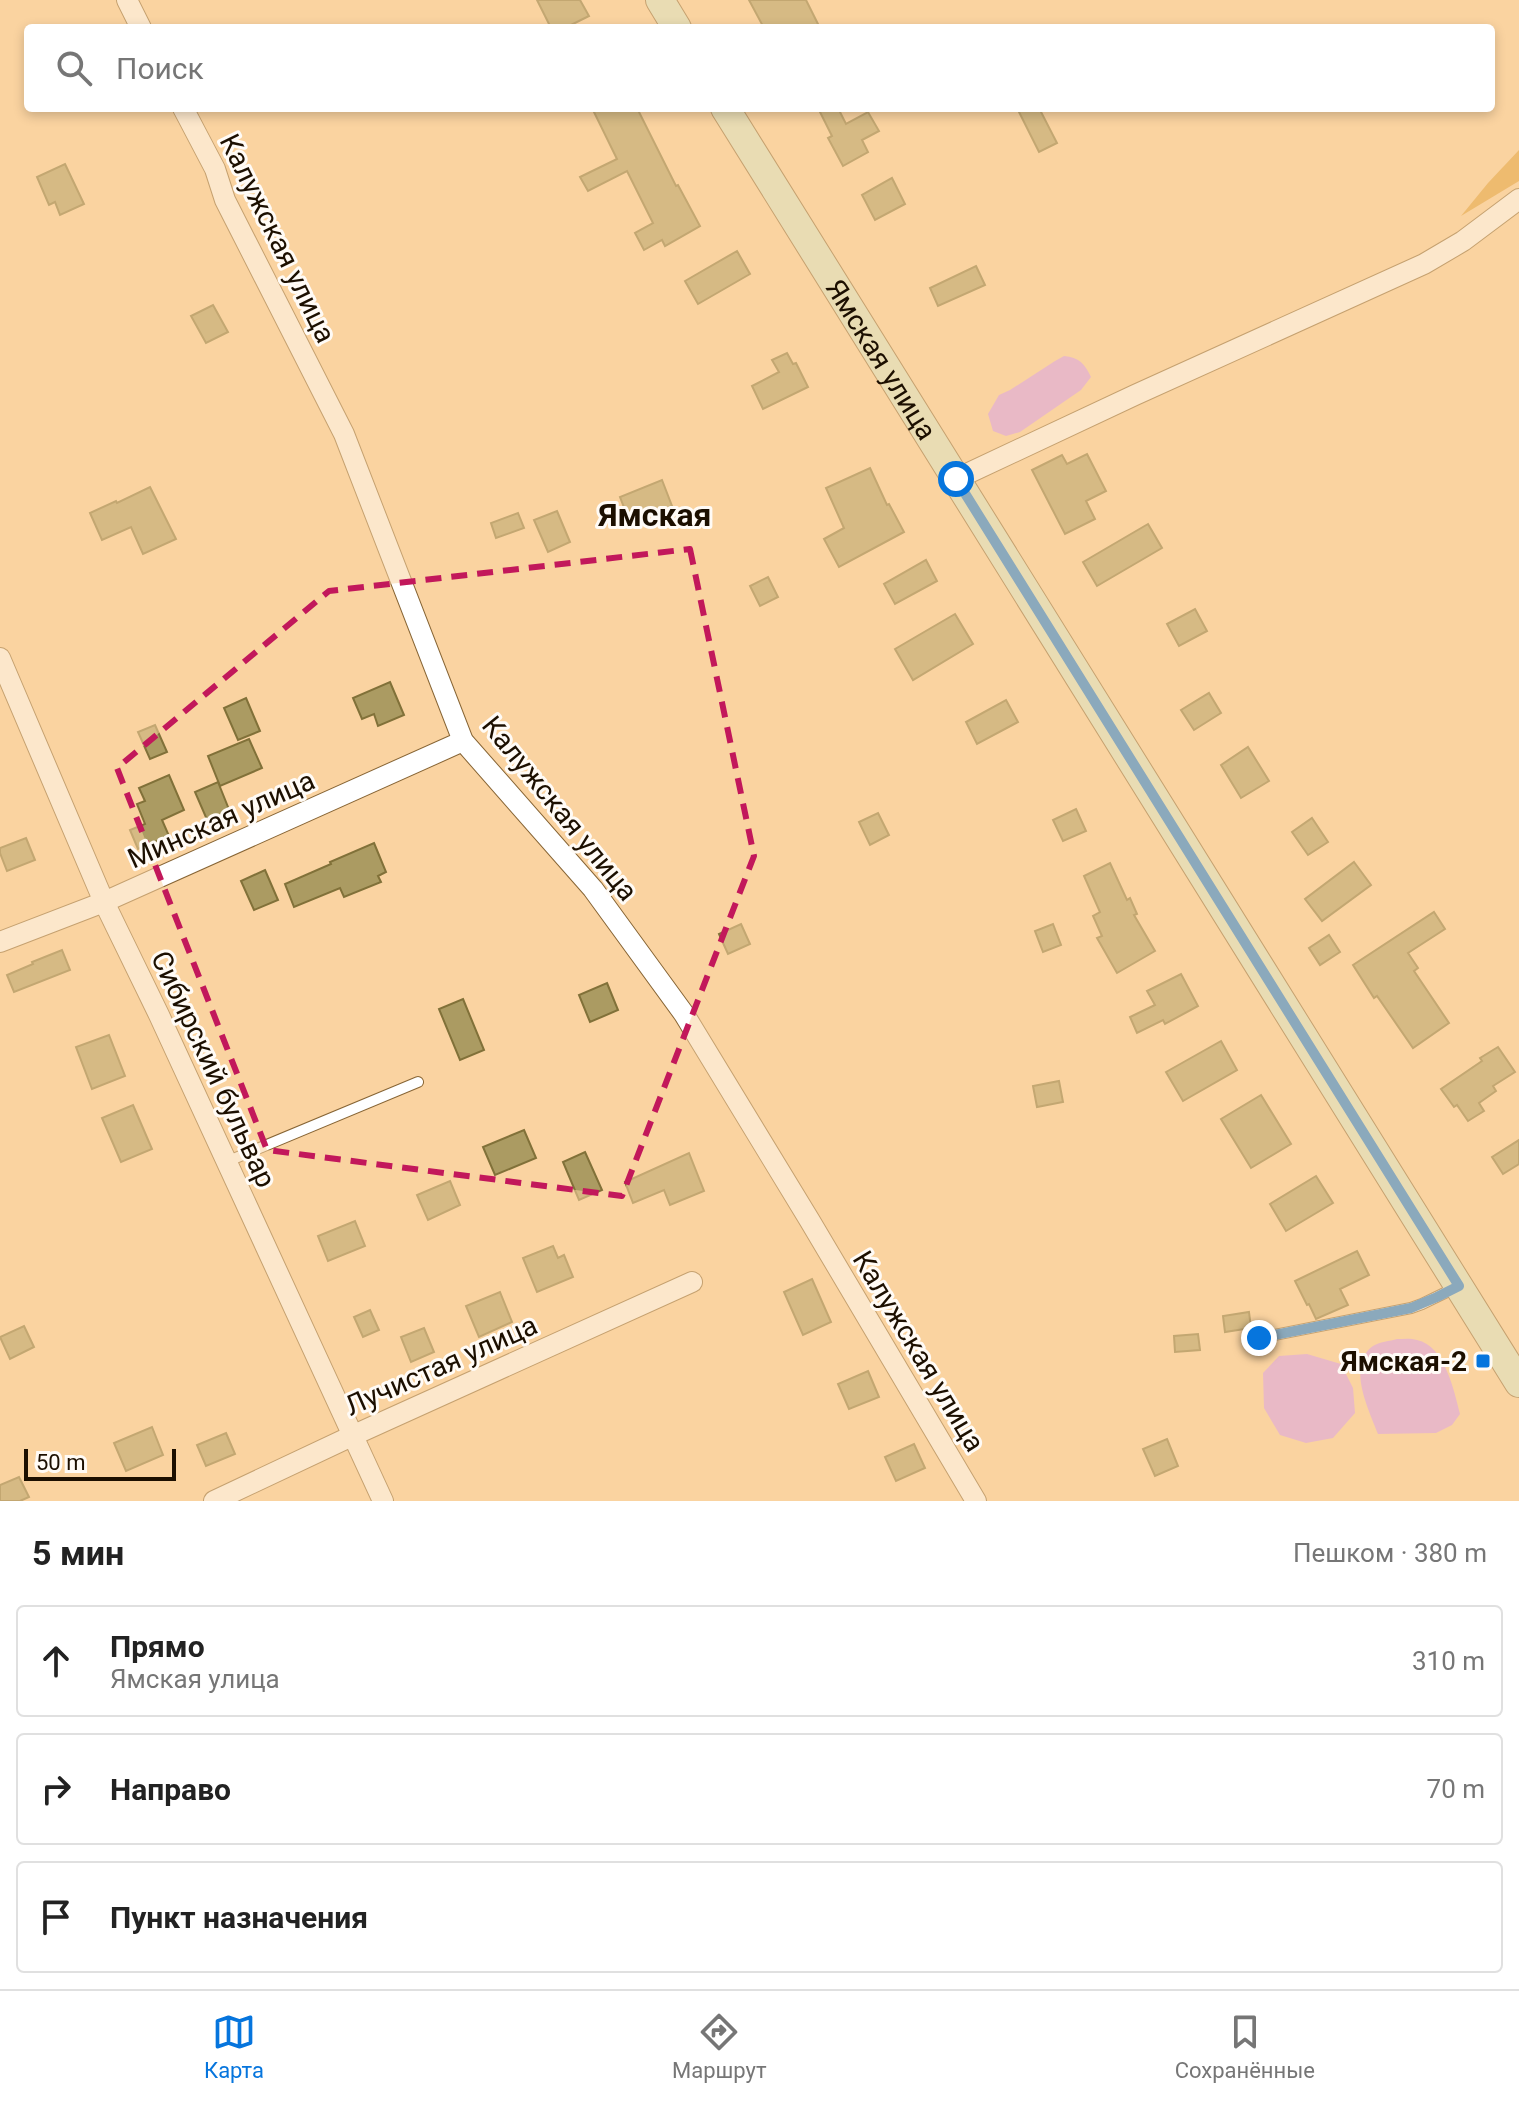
<!DOCTYPE html>
<html lang="ru">
<meta charset="utf-8">
<style>
:root{--surface:#fff;--page:#f6f6f6;--text:#222;--muted:#767676;--line:#e0e0e0;--accent:#0675dd}
body{margin:0;font-family:Roboto,sans-serif;background:var(--page);color:var(--text)}
.scale{position:absolute;left:24px;bottom:20px;width:152px;box-sizing:border-box;padding-left:8px;border:4px solid #1c0f00;border-top:0;font-size:22px;line-height:28px;white-space:nowrap;color:#1c0f00;-webkit-text-stroke:6px #fffbf6;paint-order:stroke}
.stop{position:absolute;width:24px;height:24px;margin:-18px;border:6px solid #0675dd;border-radius:50%;background:#fff}
.stop.end{background:#0675dd;border-color:#fff;box-shadow:0 2px 8px #0008}
.list{margin:0;padding:0;list-style:none}
h2{display:flex;justify-content:space-between;align-items:center;height:104px;margin:0;padding:0 32px;font-size:34px}
h2 small{font-size:26px;font-weight:400;color:var(--muted)}
.list li{display:grid;grid-template-columns:52px 1fr auto;gap:24px;align-items:center;box-sizing:border-box;height:112px;margin:0 16px 16px;padding:0 16px;border:2px solid var(--line);border-radius:8px}
.list b{display:block;font-size:30px;white-space:nowrap}
.list p{margin:0;font-size:26px;white-space:nowrap;color:var(--muted)}
.list em{font-size:26px;font-style:normal;color:var(--muted)}
.icon{flex:none;width:44px;height:44px;fill:none;stroke:currentColor;stroke-width:2;stroke-linecap:round;stroke-linejoin:round}
.map{position:relative;flex:none;width:1519px;height:1501px;overflow:hidden}
.search{position:absolute;background:var(--surface);box-shadow:0 4px 12px #0003;left:24px;right:24px;top:24px;height:88px;display:flex;align-items:center;gap:20px;box-sizing:border-box;padding:0 28px;border-radius:8px;color:var(--muted);font-size:30px}
.sheet{height:488px;background:var(--surface)}
nav{display:flex;justify-content:space-around;align-items:center;box-sizing:border-box;height:112px;border-top:2px solid var(--line);background:var(--surface);font-size:22px;color:var(--muted)}
nav a{display:grid;justify-items:center;gap:4px}
nav .on{color:var(--accent)}
.map>svg:first-child{display:block}
.forest{fill:#df9d34}
.water{fill:#d699f3}
.building{fill:#ab9b62;stroke:#817139;stroke-width:2}
.lines{fill:none;stroke-linecap:round;stroke-linejoin:round}
.lane-casing{stroke:#876535;stroke-width:12}
.street-casing{stroke:#876535;stroke-width:22}
.secondary-casing{stroke:#876535;stroke-width:30}
.lane{stroke:#fff;stroke-width:10}
.street{stroke:#fff;stroke-width:20}
.secondary{stroke:#d6e7ca;stroke-width:28}
.route{stroke:#0675dd;stroke-width:10}
.marked{fill:none;stroke:#c2185b;stroke-width:6;stroke-dasharray:16 10;stroke-linejoin:round}
.poi-dot{fill:#0675dd;stroke:#fffbf6;stroke-width:3}
.labels{text-anchor:middle;stroke-width:6;stroke-linejoin:round;paint-order:stroke}
.street-label{font-size:28px;fill:#1c0f00;stroke:#fffbf6}
.poi-label{font-size:28px;font-weight:bold;fill:#1c0f00;stroke:#fffbf6;text-anchor:end}
.quarter-label{font-size:32px;font-weight:bold;fill:#1c0f00;stroke:#fffbf6}
</style>
<div class="map">
<svg width="1519" height="1501" viewBox="0 0 1519 1501">
<rect width="100%" height="100%" fill="#fad3a1"/>
<polygon class="forest" points="1519,150 1519,181 1461,216 1488,183"/>
<g class="water">
<path d="M 1064,356 C 1079,357 1085,364 1091,377 L 1081,390 L 1020,432 L 1006,436 L 993,431 L 988,414 L 999,395 L 1010,390 L 1055,361 Z"/>
<path d="M 1397,1339 C 1403,1339 1411,1338 1417,1340 C 1445,1346 1454,1391 1460,1414 L 1452,1425 L 1436,1433 L 1378,1434 C 1369,1410 1346,1365 1373,1346 C 1379,1342 1390,1341 1397,1339 Z"/>
<polygon points="1307,1354 1341,1364 1353,1388 1355,1413 1333,1438 1306,1443 1280,1435 1264,1408 1263,1373 1279,1356"/>
</g>
<g class="building">
<polygon points="537,0 580,0 589,16 565,28 551,28"/>
<polygon points="749,0 806,0 820,28 764,28"/>
<polygon points="592,108 637,108 676,186 678,185 700,226 665,246 662,240 644,250 635,233 653,223 627,171 588,191 580,177 617,159"/>
<polygon points="818,108 838,108 846,124 868,112 879,131 862,140 868,152 843,166 828,138 832,136"/>
<polygon points="1017,108 1039,108 1057,143 1039,152"/>
<polygon points="65,164 84,204 60,215 55,202 49,205 37,177"/>
<polygon points="892,178 905,204 875,220 862,195"/>
<polygon points="737,251 750,274 698,304 685,281"/>
<polygon points="976,266 985,285 938,306 930,288"/>
<polygon points="213,305 228,332 206,343 191,316"/>
<polygon points="787,353 793,364 796,363 808,387 763,409 752,386 779,372 772,360"/>
<polygon points="1087,454 1106,491 1086,501 1095,519 1065,534 1032,470 1062,455 1067,464"/>
<polygon points="870,468 887,505 889,504 904,532 839,567 824,539 844,528 826,488"/>
<polygon points="662,480 672,506 630,523 620,497"/>
<polygon points="150,487 176,539 143,554 131,527 102,540 90,513 116,501 117,503"/>
<polygon points="557,511 570,542 548,552 534,520"/>
<polygon points="518,513 524,528 496,538 491,523"/>
<polygon points="1148,524 1162,548 1097,586 1083,562"/>
<polygon points="926,560 937,581 895,604 884,584"/>
<polygon points="768,577 778,597 760,606 750,586"/>
<polygon points="1195,609 1207,631 1179,646 1167,624"/>
<polygon points="955,614 973,644 913,680 895,649"/>
<polygon points="390,682 404,715 378,726 374,714 362,719 353,698"/>
<polygon points="1209,693 1221,713 1194,730 1181,710"/>
<polygon points="246,698 260,731 238,740 224,708"/>
<polygon points="1006,700 1018,722 977,744 966,722"/>
<polygon points="155,725 167,752 150,759 138,732"/>
<polygon points="249,739 262,768 220,786 208,756"/>
<polygon points="1248,747 1269,781 1241,798 1221,765"/>
<polygon points="169,775 184,810 162,820 169,836 138,849 130,830 145,824 137,804 145,801 139,788"/>
<polygon points="218,782 230,812 208,822 195,792"/>
<polygon points="1076,809 1086,831 1063,841 1053,820"/>
<polygon points="878,813 889,835 870,845 859,822"/>
<polygon points="1312,818 1328,842 1308,855 1292,832"/>
<polygon points="26,838 35,860 7,871 0,853 0,848"/>
<polygon points="374,843 386,872 378,876 381,882 344,897 340,888 294,907 285,884 331,864 330,862"/>
<polygon points="1354,862 1371,885 1322,921 1305,899"/>
<polygon points="1110,863 1127,900 1130,898 1137,914 1134,915 1155,951 1117,973 1097,938 1102,936 1093,916 1100,912 1084,876"/>
<polygon points="265,870 278,900 254,910 241,881"/>
<polygon points="1434,912 1445,929 1408,953 1418,968 1414,971 1449,1023 1413,1048 1377,996 1374,998 1353,965"/>
<polygon points="741,924 750,944 728,954 719,934"/>
<polygon points="1053,924 1061,945 1043,952 1035,931"/>
<polygon points="1329,935 1340,952 1320,965 1309,948"/>
<polygon points="62,950 70,970 14,992 7,975 33,964 32,962"/>
<polygon points="1181,974 1198,1006 1165,1024 1163,1020 1137,1033 1130,1017 1155,1005 1147,991"/>
<polygon points="607,983 618,1010 590,1022 579,995"/>
<polygon points="463,999 484,1050 460,1060 439,1009"/>
<polygon points="109,1035 125,1076 92,1089 76,1047"/>
<polygon points="1221,1041 1237,1070 1183,1101 1166,1072"/>
<polygon points="1498,1047 1515,1072 1493,1086 1496,1091 1479,1103 1484,1111 1468,1121 1457,1105 1454,1107 1441,1089 1482,1061 1480,1058"/>
<polygon points="1059,1081 1063,1102 1037,1107 1033,1086"/>
<polygon points="1261,1095 1291,1144 1251,1168 1221,1119"/>
<polygon points="133,1105 152,1149 121,1162 102,1118"/>
<polygon points="524,1130 536,1158 495,1175 483,1147"/>
<polygon points="1519,1140 1519,1164 1503,1174 1492,1157"/>
<polygon points="585,1152 602,1190 579,1200 563,1162"/>
<polygon points="689,1153 704,1191 670,1205 664,1190 633,1203 625,1182"/>
<polygon points="1316,1176 1333,1203 1286,1231 1270,1204"/>
<polygon points="450,1181 460,1205 428,1220 417,1195"/>
<polygon points="355,1221 365,1246 328,1261 318,1236"/>
<polygon points="553,1246 558,1258 564,1255 573,1277 537,1292 523,1258"/>
<polygon points="1357,1251 1369,1275 1340,1289 1348,1305 1316,1319 1309,1304 1307,1305 1295,1281"/>
<polygon points="812,1279 831,1322 803,1335 784,1292"/>
<polygon points="500,1292 512,1322 479,1337 466,1306"/>
<polygon points="370,1310 379,1330 363,1337 354,1317"/>
<polygon points="1249,1312 1251,1328 1225,1332 1223,1316"/>
<polygon points="24,1326 34,1347 10,1359 0,1337"/>
<polygon points="424,1328 434,1352 411,1362 401,1337"/>
<polygon points="1198,1334 1200,1350 1175,1352 1174,1336"/>
<polygon points="868,1371 879,1397 849,1409 838,1384"/>
<polygon points="152,1427 163,1455 126,1471 114,1443"/>
<polygon points="226,1433 235,1454 206,1466 197,1445"/>
<polygon points="1167,1439 1178,1466 1155,1476 1143,1449"/>
<polygon points="914,1444 925,1468 896,1481 885,1457"/>
<polygon points="19,1477 29,1497 20,1501 0,1501 0,1485"/>
</g>
<g class="lines">
<g class="lane-casing">
<g id="lane">
<polyline points="226,1162 418,1082"/>
<polyline points="1259,1338 1411,1308 1422,1304 1457,1287"/>
</g>
</g>
<g class="street-casing">
<g id="street">
<polyline points="127,0 141,28"/>
<polyline points="183,108 215,169 225,200 344,434 463,741 593,889 684,1014 810,1221 976,1501"/>
<polyline points="956,479 1135,395 1424,264 1463,241 1519,199"/>
<polyline points="0,658 104,902 159,1015 383,1501"/>
<polyline points="0,942 104,902 463,741"/>
<polyline points="214,1501 354,1435 692,1282"/>
</g>
</g>
<g class="secondary-casing">
<g id="secondary">
<polyline points="660,0 677,28"/>
<path id="s1" d="M 725,108 L 1519,1383"/>
</g>
</g>
<use href="#lane" class="lane"/>
<use href="#street" class="street"/>
<use href="#secondary" class="secondary"/>
</g>
<g class="lines">
<polyline class="route" points="956,479 1459,1286 1437,1297 1411,1308 1259,1338"/>
</g>
<path d="M0 0H1519V1501H0ZM 690,549 L 754,856 L 622,1196 L 267,1150 L 117,768 L 329,591 Z" fill="#fad3a1" fill-opacity=".55" fill-rule="evenodd"/>
<path class="marked" d="M 690,549 L 754,856 L 622,1196 L 267,1150 L 117,768 L 329,591 Z"/>
<rect class="poi-dot" x="1475" y="1353" width="16" height="16" rx="4"/>
<g class="labels">
<g class="street-label">
<text transform="translate(278 238) rotate(64)" y="10">Калужская улица</text>
<text dy="10" stroke="none"><textPath href="#s1" startOffset="296">Ямская улица</textPath></text>
<text transform="translate(560 808) rotate(51)" y="10">Калужская улица</text>
<text transform="translate(221 819) rotate(-24)" y="10">Минская улица</text>
<text transform="translate(214 1069) rotate(65)" y="10">Сибирский бульвар</text>
<text transform="translate(919 1351) rotate(59)" y="10">Калужская улица</text>
<text transform="translate(441 1365) rotate(-24)" y="10">Лучистая улица</text>
</g>
<g class="poi-label">
<text x="1467" y="1371">Ямская-2</text>
</g>
<g class="quarter-label">
<text x="655" y="526">Ямская</text>
</g>
</g>
</svg>
<div class="scale">50 m</div>
<div class="stop" style="left:956px;top:479px"></div>
<div class="stop end" style="left:1259px;top:1338px"></div>
<div class="search"><svg class="icon" aria-label="search" viewBox="0 0 24 24"><circle cx="10" cy="10" r="6"/><path d="M15 15l6 6"/></svg>Поиск</div>
</div>
<section class="sheet">
<h2>5 мин<small>Пешком · 380 m</small></h2>
<ul class="list">
<li><svg class="icon" aria-label="ahead" viewBox="0 0 24 24"><path d="M12 20V5M6 11l6-6 6 6"/></svg><div><b>Прямо</b><p>Ямская улица</p></div><em>310 m</em></li>
<li><svg class="icon" aria-label="right" viewBox="0 0 24 24"><path d="M7 20v-9h11M14 6l5 5-5 5"/></svg><div><b>Направо</b></div><em>70 m</em></li>
<li><svg class="icon" aria-label="arrive" viewBox="0 0 24 24"><path d="M6 21V4h12l-3 4 3 4H6"/></svg><div><b>Пункт назначения</b></div></li>
</ul>
</section>
<nav>
<a class="on"><svg class="icon" aria-label="map" viewBox="0 0 24 24"><path d="M3 6l6-2 6 2 6-2v14l-6 2-6-2-6 2zM9 4v14M15 6v14"/></svg>Карта</a>
<a><svg class="icon" aria-label="directions" viewBox="0 0 24 24"><path d="M12 3l9 9-9 9-9-9zM9 14v-3h6M13 9l2 2-2 2"/></svg>Маршрут</a>
<a><svg class="icon" aria-label="saved" viewBox="0 0 24 24"><path d="M7 4h10v16l-5-4-5 4z"/></svg>Сохранённые</a>
</nav>
